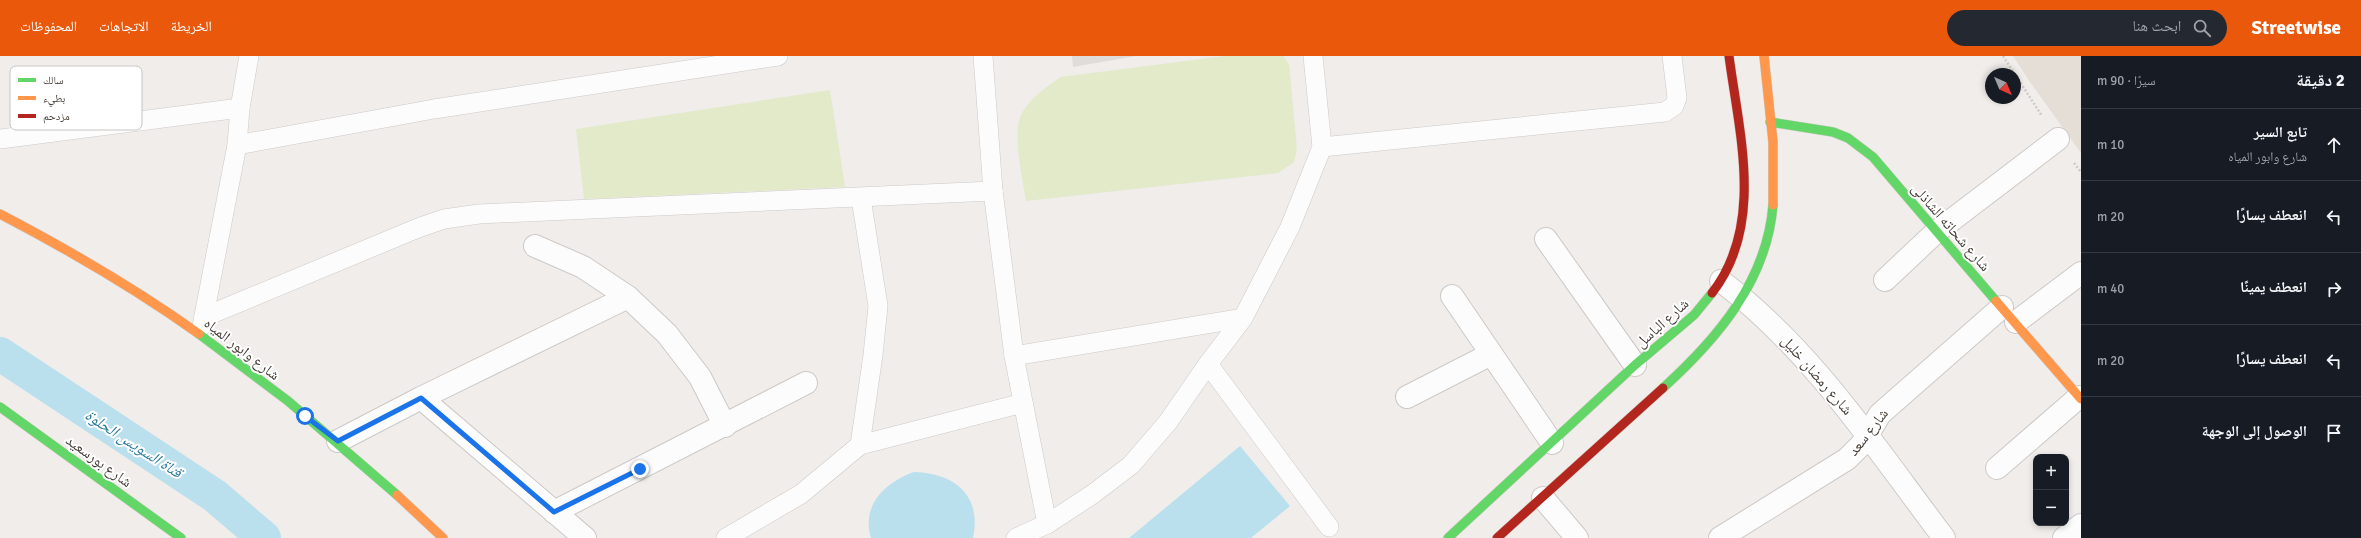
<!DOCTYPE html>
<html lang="ar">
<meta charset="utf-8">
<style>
:root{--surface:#171b24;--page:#242831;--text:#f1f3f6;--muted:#9ea1a6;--line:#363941;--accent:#ea580c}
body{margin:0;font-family:Signika,"Noto Naskh Arabic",sans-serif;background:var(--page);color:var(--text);direction:rtl}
.controls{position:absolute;right:12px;bottom:12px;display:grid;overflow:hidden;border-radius:8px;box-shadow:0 2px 6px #0003}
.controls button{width:36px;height:36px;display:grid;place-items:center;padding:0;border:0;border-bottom:1px solid var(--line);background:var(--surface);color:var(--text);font:20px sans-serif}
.compass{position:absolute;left:1985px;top:12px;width:36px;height:36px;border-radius:50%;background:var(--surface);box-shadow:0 2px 6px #0003;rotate:136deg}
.stop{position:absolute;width:12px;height:12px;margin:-9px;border:3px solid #1a73e8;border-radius:50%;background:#fff}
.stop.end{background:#1a73e8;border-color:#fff;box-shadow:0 1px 4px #0008}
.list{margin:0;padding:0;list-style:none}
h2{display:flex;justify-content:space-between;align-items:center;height:52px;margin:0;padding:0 16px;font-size:17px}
h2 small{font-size:13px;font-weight:400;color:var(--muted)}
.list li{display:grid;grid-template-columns:26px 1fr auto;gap:12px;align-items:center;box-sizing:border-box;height:72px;padding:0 16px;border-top:1px solid var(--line)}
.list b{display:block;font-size:15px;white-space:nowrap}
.list p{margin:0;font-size:13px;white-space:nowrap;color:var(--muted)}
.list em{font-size:13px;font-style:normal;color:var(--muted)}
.icon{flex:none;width:22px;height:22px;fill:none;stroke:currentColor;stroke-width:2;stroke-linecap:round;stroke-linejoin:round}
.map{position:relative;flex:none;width:2081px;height:482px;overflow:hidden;direction:ltr}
header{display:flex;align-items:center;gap:24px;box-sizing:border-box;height:56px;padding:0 20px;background:var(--accent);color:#fff}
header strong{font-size:19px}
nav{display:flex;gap:22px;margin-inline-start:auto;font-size:14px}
.search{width:280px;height:36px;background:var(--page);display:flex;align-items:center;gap:10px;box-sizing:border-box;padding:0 14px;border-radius:22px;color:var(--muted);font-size:15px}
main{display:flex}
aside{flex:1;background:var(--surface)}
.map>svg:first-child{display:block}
.residential{fill:#e4ded7}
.green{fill:#e2eaca}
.parking{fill:#dfdcda}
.water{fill:#bae0ee}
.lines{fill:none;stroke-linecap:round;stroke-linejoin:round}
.canal{stroke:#bae0ee;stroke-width:34}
.lane-casing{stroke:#cdc9c6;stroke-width:20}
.street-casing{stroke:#cdc9c6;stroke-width:24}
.fast-casing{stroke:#d0c9c1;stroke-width:10}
.slow-casing{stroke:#d0c9c1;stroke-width:10}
.jam-casing{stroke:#d0c9c1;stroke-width:10}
.path{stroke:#cecbc7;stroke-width:2.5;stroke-dasharray:2 2;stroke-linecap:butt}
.lane{stroke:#fdfcfc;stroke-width:19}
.street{stroke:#fdfcfc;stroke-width:22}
.fast{stroke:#63d668;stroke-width:9}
.slow{stroke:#ff974d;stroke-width:9}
.jam{stroke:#b3261e;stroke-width:9}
.route{stroke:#1a73e8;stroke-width:5}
.labels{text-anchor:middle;stroke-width:4;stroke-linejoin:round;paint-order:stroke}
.street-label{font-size:15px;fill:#463e36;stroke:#fff}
.water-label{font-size:16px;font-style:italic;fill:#2b7a9a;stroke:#fff}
.key{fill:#fff;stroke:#c8c5c3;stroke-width:1}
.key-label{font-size:11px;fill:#463e36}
</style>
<header>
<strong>Streetwise</strong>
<div class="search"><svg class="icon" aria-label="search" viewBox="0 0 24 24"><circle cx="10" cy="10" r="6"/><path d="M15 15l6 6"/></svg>ابحث هنا</div>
<nav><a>الخريطة</a><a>الاتجاهات</a><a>المحفوظات</a></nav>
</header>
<main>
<aside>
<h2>2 دقيقة<small>سيرًا · 90 m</small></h2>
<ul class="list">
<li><svg class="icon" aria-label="ahead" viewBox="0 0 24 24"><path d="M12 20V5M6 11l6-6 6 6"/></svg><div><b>تابع السير</b><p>شارع وابور المياه</p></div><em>10 m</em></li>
<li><svg class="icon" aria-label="left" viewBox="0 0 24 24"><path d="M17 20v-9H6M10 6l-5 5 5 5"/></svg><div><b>انعطف يسارًا</b></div><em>20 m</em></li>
<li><svg class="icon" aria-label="right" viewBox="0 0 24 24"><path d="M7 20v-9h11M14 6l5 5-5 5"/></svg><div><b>انعطف يمينًا</b></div><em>40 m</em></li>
<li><svg class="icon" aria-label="left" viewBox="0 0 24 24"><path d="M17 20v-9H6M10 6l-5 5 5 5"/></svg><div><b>انعطف يسارًا</b></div><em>20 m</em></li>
<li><svg class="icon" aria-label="arrive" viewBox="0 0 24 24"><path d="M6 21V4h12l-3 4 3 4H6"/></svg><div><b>الوصول إلى الوجهة</b></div></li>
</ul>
</aside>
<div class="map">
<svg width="2081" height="482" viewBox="0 0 2081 482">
<rect width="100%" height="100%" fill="#f0edea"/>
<polygon class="residential" points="2013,0 2081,0 2081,97 2030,26"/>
<g class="green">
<path d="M 1225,0 L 1283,0 L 1289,8 L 1297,93 L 1294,106 L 1278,117 L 1026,145 C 1023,124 1012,78 1021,59 C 1029,43 1046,31 1061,21 Z"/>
<polygon points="830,34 845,131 584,143 576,73"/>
</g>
<polygon class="parking" points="1072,0 1136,0 1073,11"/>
<g class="water">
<polygon points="1240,390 1290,450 1251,482 1129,482"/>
<path d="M 914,416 C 954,417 982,439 973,482 L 871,482 C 861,448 886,426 914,416 Z"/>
</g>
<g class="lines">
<polyline class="canal" points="0,298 215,440 264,482"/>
<g class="lane-casing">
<g id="lane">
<polyline points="983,0 993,135 1014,300 1047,468"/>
<polyline points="0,83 240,52"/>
<polyline points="237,89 434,53 778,0"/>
<polyline points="1322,91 1665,56 1674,50 1677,42 1672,0"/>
<polyline points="204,261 418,172 444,163 479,158 993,135"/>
<polyline points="202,270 237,89 240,52 249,0"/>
<polyline points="1014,300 1243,262"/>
<polyline points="1208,308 1329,471"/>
<polyline points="860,389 873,299 878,250 861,142"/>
<polyline points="726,482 801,438 860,389 1023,347"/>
<polyline points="1016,482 1047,468 1093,438 1131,409 1168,366 1208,308 1243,262 1290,171 1322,91 1313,0"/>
</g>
</g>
<g class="street-casing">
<g id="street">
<polyline points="1546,183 1635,309"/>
<polyline points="535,190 583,211 628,241 667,278 700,321 725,370"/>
<polyline points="1885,224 1936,176 2058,83"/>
<path d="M 1721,225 C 1813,295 1875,391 1944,482"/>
<polyline points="1452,240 1552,387"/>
<polyline points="2016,266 2081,217"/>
<polyline points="1407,341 1491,298"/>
<polyline points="421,342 585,482"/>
<polyline points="338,385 421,342 628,241"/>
<polyline points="1997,412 2079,341"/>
<polyline points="1543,442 1577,482"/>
<polyline points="554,456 806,327"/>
<polyline points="1720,482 1847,403 1862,388 1880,358 2002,251"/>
<polyline points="2064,482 2081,469"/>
</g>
</g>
<g class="fast-casing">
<g id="fast">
<polyline points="1770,66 1833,76 1848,82 1873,101 1996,245"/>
<polyline points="199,278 288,345 397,439"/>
<path d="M 1663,332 C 1717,283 1767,225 1773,149"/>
<polyline points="0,351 181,482"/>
<polyline points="1448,482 1635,309 1694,259 1712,237"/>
</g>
</g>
<g class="slow-casing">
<g id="slow">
<polyline points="1764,0 1773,86 1773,149"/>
<path d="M 0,158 C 69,194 136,233 199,278"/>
<polyline points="1996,245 2081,343"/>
<polyline points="397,439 443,482"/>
</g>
</g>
<g class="jam-casing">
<g id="jam">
<path d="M 1712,237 C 1765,169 1739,77 1729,0"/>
<polyline points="1497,482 1663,332"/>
</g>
</g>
<g class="path">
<polyline points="2003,0 2042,60"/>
<polyline points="2074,107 2081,116"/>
</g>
<use href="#lane" class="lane"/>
<use href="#street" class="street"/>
<use href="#fast" class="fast"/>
<use href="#slow" class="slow"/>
<use href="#jam" class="jam"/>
</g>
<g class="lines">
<polyline class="route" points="305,360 338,385 421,342 554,456 640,413"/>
</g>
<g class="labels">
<g class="street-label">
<text transform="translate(1951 171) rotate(49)" y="5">شارع شحاته الشاذلى</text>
<text transform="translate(1662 267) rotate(-42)" y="5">شارع الباسل</text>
<text transform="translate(242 293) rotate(38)" y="5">شارع وابور المياه</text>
<text transform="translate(1817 319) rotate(49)" y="5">شارع رمضان خليل</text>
<text transform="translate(1868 376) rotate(-52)" y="5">شارع سعد</text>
<text transform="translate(99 405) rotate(36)" y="5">شارع بورسعيد</text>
</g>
<g class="water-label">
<text transform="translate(134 387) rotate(33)" y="6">قناة السويس الحلوة</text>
</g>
</g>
<rect x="10" y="10" width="132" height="64" rx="6" class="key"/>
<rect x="18" y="22" width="18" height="4" fill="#63d668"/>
<rect x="18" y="40" width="18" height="4" fill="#ff974d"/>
<rect x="18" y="58" width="18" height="4" fill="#b3261e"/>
<g class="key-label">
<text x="43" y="28">سالك</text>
<text x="43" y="46">بطيء</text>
<text x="43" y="64">مزدحم</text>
</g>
</svg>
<div class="controls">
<button>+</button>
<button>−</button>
</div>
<svg class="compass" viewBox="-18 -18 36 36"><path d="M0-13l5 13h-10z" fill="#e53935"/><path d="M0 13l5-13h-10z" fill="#9ea1a6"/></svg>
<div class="stop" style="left:305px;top:360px"></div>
<div class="stop end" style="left:640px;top:413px"></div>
</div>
</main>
